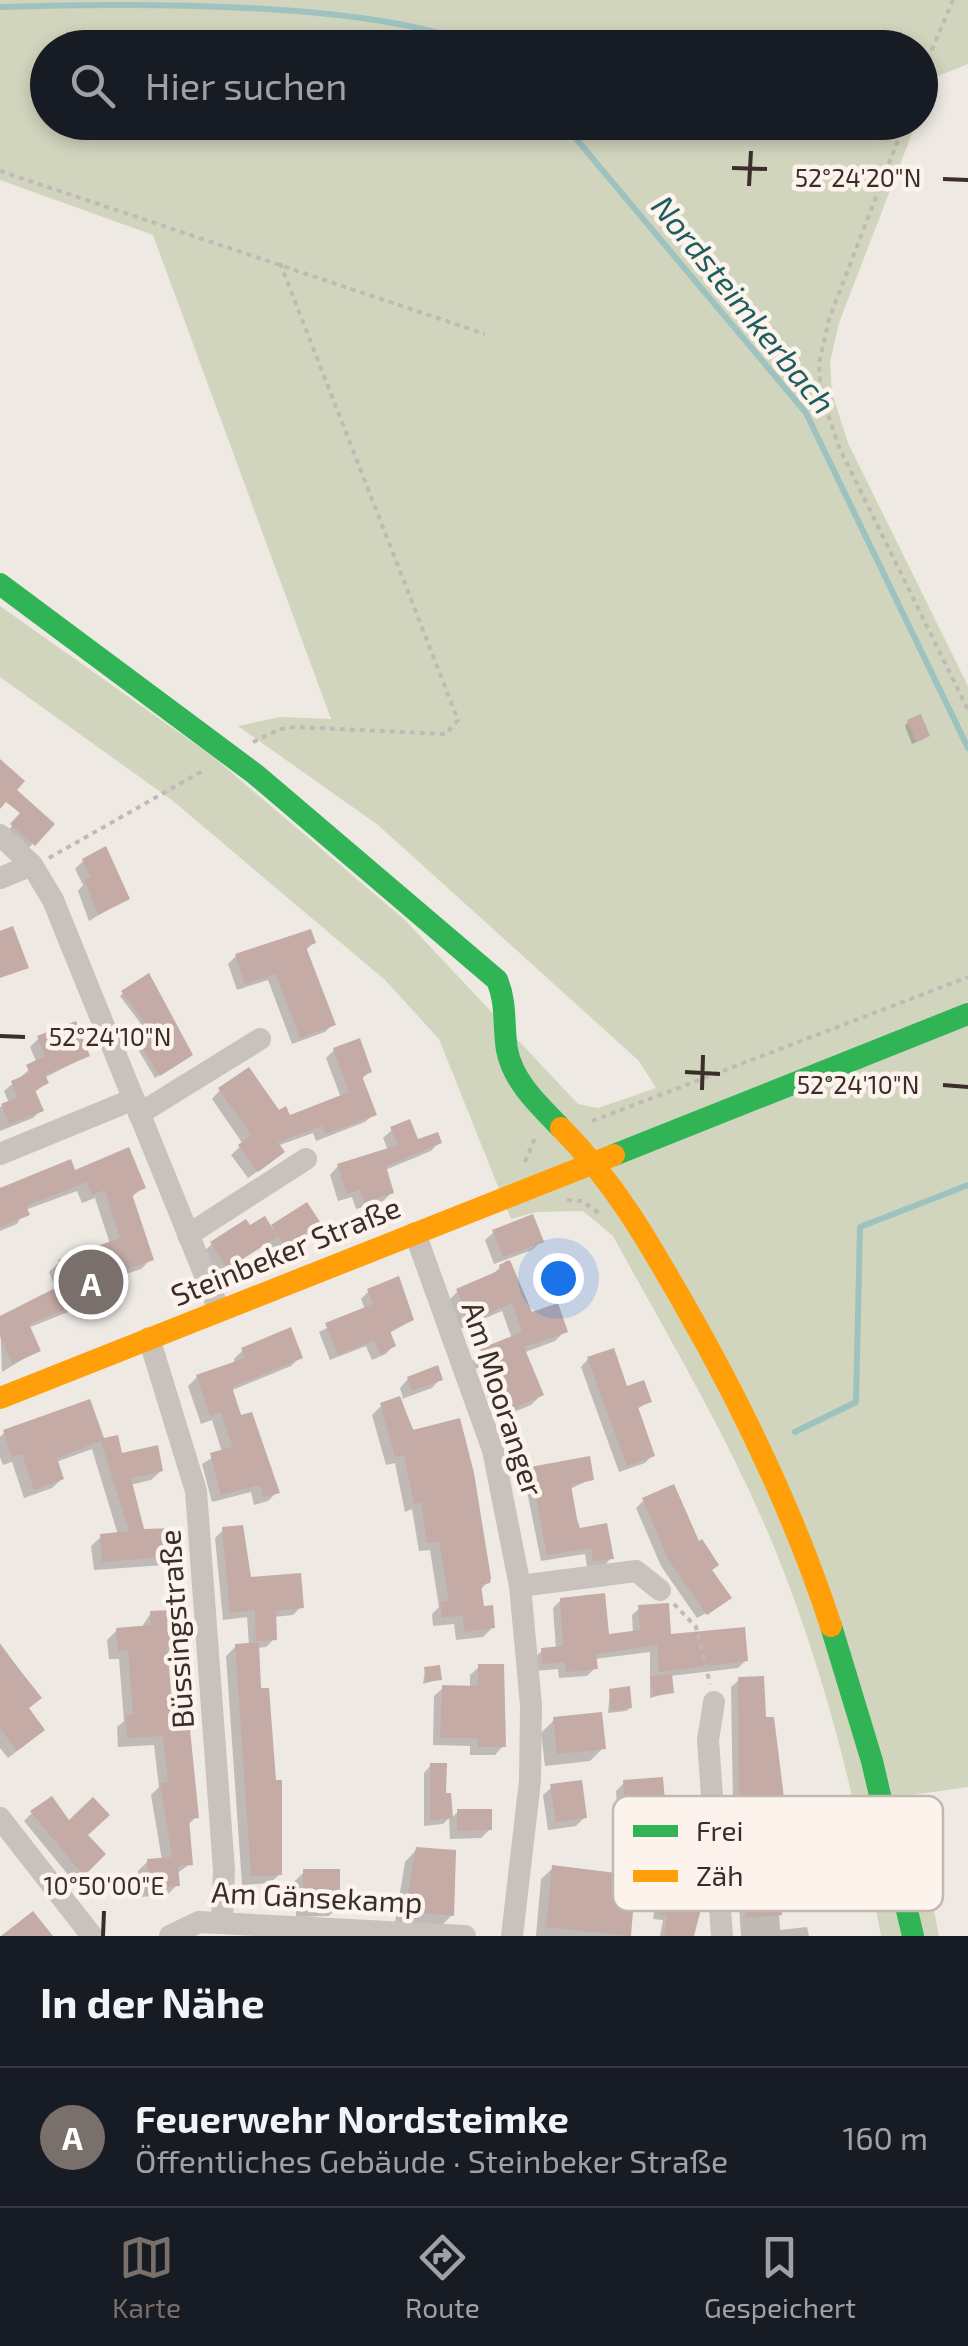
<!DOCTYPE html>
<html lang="de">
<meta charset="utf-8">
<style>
:root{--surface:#171b24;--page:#242831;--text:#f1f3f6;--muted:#9ea1a6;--line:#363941;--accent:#796f6b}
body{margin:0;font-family:"Exo 2",sans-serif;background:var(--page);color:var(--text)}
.you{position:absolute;left:558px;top:1278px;width:35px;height:35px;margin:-25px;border:8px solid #fff;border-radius:50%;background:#1a73e8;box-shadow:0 0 0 15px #1a73e833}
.badge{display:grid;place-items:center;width:65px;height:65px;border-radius:50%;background:var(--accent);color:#fff;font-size:32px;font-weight:700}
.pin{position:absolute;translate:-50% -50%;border:5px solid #fff;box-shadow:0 2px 10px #0006}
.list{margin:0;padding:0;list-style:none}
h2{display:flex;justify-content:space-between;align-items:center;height:130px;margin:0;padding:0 40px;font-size:42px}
h2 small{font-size:32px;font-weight:400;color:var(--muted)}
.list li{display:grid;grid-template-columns:65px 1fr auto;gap:30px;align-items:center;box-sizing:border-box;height:140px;padding:0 40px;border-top:2px solid var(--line)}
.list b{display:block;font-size:38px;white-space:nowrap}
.list p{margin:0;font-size:32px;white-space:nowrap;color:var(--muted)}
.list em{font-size:32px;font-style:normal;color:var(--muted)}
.icon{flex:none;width:55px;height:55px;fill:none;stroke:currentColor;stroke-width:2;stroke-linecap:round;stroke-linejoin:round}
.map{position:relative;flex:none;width:968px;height:1936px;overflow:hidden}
.search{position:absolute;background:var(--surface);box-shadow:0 5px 15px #0003;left:30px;right:30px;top:30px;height:110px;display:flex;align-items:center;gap:25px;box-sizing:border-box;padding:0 35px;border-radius:55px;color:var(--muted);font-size:38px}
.sheet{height:270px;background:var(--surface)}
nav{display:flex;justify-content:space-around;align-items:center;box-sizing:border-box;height:140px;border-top:2px solid var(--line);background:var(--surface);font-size:28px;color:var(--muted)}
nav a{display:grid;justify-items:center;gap:5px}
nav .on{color:var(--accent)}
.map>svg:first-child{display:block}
.green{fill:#d2d5bd}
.shadow{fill:#0003}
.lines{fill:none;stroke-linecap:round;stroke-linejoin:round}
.stream{stroke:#9ec2c0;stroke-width:6}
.building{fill:#c4aba5}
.path{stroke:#c1b9b5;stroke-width:4;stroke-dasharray:5 5;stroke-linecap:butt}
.street{stroke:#c9c1bc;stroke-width:22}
.fast{stroke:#30b455;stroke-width:22}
.slow{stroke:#ff9f0a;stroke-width:22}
.ticks{fill:none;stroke:#3a2d2a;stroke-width:4}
.labels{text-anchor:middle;stroke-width:9;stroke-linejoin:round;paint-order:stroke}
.street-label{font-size:30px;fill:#3a2d2a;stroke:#fbf3ec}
.water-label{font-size:32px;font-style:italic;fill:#1d5e5d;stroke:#fbf3ec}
.key{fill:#fbf3ec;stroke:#c1b8b2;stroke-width:2.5}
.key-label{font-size:28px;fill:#3a2d2a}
.ticks-label{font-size:25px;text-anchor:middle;fill:#3a2d2a;stroke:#fbf3ec;stroke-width:9;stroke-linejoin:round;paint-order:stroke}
</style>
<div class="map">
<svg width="968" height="1936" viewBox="0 0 968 1936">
<rect width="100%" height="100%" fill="#efe9e4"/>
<path class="green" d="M 0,0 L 968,0 L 968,64 L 931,79 L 921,110 L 920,48 L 48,48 L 48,122 L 916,123 L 839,323 L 830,362 L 832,393 L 848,443 L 968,686 L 968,1787 L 911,1795 L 939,1936 L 881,1936 C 857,1803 825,1672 774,1547 C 730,1440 669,1338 613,1236 L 583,1211 L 536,1212 L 511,1219 L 439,1039 L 385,980 L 173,801 L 0,677 L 0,606 L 212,756 L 405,920 L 578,1104 L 598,1108 L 656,1088 L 639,1061 L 378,825 L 238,726 L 280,717 L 331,719 L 153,235 L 0,180 Z"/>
<g class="shadow">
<polygon points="908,722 924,739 912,744 905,726"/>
<polygon points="51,824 25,852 4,834 12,826"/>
<polygon points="83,861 127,898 89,921 78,891 83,885 75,869"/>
<polygon points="313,943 305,951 333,1024 325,1032 292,1044 268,980 237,990 228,964 236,956"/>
<polygon points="123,993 186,1059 155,1078 136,1046 150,1036 120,996"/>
<polygon points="38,1039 87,1056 44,1078 46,1083 34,1093 41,1110 33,1118 0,1131 0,1107 9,1103 4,1091 37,1063 30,1047"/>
<polygon points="334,1050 369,1072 361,1080 374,1114 365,1122 316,1141 313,1133 277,1146 274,1160 248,1178 231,1155 243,1144 212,1099 220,1090 289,1118 341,1098 326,1058"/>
<polygon points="392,1130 416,1142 439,1142 431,1151 385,1170 392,1192 383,1201 356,1209 352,1197 338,1201 330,1175 338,1166 388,1150 383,1138"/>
<polygon points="74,1174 143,1187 131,1198 151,1259 141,1269 109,1280 118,1300 108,1310 88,1318 83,1306 28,1328 38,1350 2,1372 0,1319 56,1290 49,1272 59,1262 110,1244 95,1198 82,1203 77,1191 25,1210 17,1224 0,1231 0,1188"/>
<polygon points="321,1228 279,1258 269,1242 218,1275 203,1252 212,1244 250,1229"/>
<polygon points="494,1232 541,1241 532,1250 494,1264 485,1240"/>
<polygon points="507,1260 531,1315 565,1331 555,1341 523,1353 541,1395 531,1405 497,1419 484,1389 490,1383 483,1366 475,1369 472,1361 482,1351 512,1339 502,1311 460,1329 448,1301 458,1291 490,1277"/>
<polygon points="369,1291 412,1320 388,1334 393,1346 386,1354 372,1360 366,1346 330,1360 319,1332 365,1309 361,1299"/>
<polygon points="243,1350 300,1357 291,1366 230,1391 277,1492 268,1501 254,1505 251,1492 212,1502 202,1464 222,1452 212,1420 201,1424 188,1386 197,1377 235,1364 234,1359"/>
<polygon points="588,1359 625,1389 649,1401 636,1410 653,1455 645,1463 619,1472 581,1367"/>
<polygon points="408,1379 440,1379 432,1388 399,1400 488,1582 479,1591 482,1609 493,1627 483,1637 456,1640 454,1624 433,1626 432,1614 439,1607 430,1550 419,1551 412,1509 405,1512 395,1463 386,1465 372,1415 382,1405 403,1398 400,1388"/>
<polygon points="4,1433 103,1441 120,1456 161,1471 151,1480 130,1485 142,1531 173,1555 164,1565 94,1570 91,1546 101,1537 118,1535 92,1449 56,1462 62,1479 52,1488 24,1498 12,1462 3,1465 0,1457 0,1437"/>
<polygon points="531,1469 591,1479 570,1489 578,1531 611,1558 605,1565 587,1567 585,1554 541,1561 524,1476"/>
<polygon points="643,1501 709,1571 728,1598 721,1605 697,1618 661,1566 636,1508"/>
<polygon points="223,1530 248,1580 301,1607 293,1615 274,1617 274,1639 266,1647 256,1648 280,1874 270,1883 242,1885 226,1656 236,1646 249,1645 247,1617 223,1620 215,1538"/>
<polygon points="561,1600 607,1636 633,1634 632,1615 640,1608 669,1637 746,1660 738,1668 670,1676 672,1692 650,1698 650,1652 594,1659 595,1668 587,1676 559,1678 558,1669 535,1671 534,1658 542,1651 556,1649 553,1608"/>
<polygon points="151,1613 178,1645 165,1655 170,1715 196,1817 187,1826 190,1864 176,1874 177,1885 167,1895 140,1897 138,1871 148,1861 162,1860 151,1795 159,1787 154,1745 118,1747 117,1727 124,1721 119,1659 109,1659 107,1640 117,1630 141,1628"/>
<polygon points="0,1643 39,1697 26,1709 34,1738 8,1758 0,1748"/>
<polygon points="479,1667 503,1746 495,1755 470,1755 470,1746 433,1745 434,1696 443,1688 470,1689 470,1675"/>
<polygon points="425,1670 439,1679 423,1684"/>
<polygon points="739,1680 764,1720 782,1797 774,1805 733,1808 731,1687"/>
<polygon points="610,1691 630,1708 626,1711 608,1713"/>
<polygon points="554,1720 603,1748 590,1761 545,1766 541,1733"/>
<polygon points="431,1765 444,1796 448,1795 450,1819 458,1812 490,1829 481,1838 450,1839 449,1818 443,1824 424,1826 424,1773"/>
<polygon points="624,1783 663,1813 655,1822 618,1825 616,1791"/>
<polygon points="552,1787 585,1817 576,1826 548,1830 543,1795"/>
<polygon points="32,1813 68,1823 103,1854 74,1882 24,1821"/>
<polygon points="775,1836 780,1930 807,1927 809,1936 741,1936 735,1846 743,1838"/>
<polygon points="416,1850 452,1915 440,1927 395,1923 405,1862"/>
<polygon points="553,1868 615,1912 631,1913 629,1936 536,1936 541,1879"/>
<polygon points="304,1872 337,1908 329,1916 296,1917 295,1881"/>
<polygon points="661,1898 693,1936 660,1936 663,1920 653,1919 655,1905"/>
</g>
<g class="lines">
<g class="stream">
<path d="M 0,7 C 124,3 377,0 481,48"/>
<polyline points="562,122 806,413 968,748"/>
<polyline points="795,1432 856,1402 860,1227 968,1185"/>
</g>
</g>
<g class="building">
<polygon points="921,714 930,736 916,742 907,720"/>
<polygon points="0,759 25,781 17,790 55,824 35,846 10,824 20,813 6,802 0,809"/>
<polygon points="106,846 130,899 98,915 85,880 91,877 82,859"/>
<polygon points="13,926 29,968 0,978 0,931"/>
<polygon points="311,929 316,943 306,947 336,1025 300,1038 276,974 245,984 235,954"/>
<polygon points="149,973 193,1055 160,1076 138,1041 152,1032 121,991"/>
<polygon points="76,1021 90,1056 45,1075 49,1083 35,1090 44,1111 9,1124 1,1104 18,1097 11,1081 30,1073 26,1065 45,1056 37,1036"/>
<polygon points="360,1038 372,1072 362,1076 377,1115 325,1134 322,1126 278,1142 285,1152 258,1172 238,1145 251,1135 218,1088 249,1067 279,1110 286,1106 290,1115 349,1092 333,1048"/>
<polygon points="410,1119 418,1139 438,1132 442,1143 386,1166 394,1193 364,1202 360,1190 347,1194 337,1164 398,1145 390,1127"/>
<polygon points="129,1147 146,1188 132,1194 154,1260 110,1274 121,1301 98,1310 93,1298 29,1324 41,1351 12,1364 0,1336 0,1316 67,1282 58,1260 120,1238 105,1190 92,1195 87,1182 26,1206 30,1215 0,1227 0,1188 71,1159 75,1170"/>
<polygon points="307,1202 324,1228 288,1251 271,1225"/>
<polygon points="533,1214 544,1242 503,1257 492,1230"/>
<polygon points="265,1216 278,1237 227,1268 210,1242 246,1219 250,1225"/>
<polygon points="510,1260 532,1312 558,1303 568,1332 524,1347 544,1395 507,1411 492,1377 500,1374 494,1358 485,1361 480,1349 522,1332 512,1303 470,1321 456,1289 500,1270 499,1265"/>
<polygon points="399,1276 414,1320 390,1331 396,1346 380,1354 374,1340 338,1355 325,1323 373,1304 367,1289"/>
<polygon points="291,1327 303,1358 232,1387 241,1415 252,1412 280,1493 263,1497 260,1485 221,1495 210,1453 232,1447 221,1412 210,1416 196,1375 245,1358 241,1348"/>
<polygon points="614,1348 627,1386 644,1380 652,1402 638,1407 655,1456 627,1466 587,1357"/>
<polygon points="438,1365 443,1380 412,1391 407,1377"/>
<polygon points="400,1396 413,1430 460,1418 474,1473 491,1578 490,1583 481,1585 484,1606 493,1605 495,1628 464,1632 463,1615 442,1618 440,1602 449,1601 439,1542 427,1543 421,1502 414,1504 404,1455 395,1457 380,1403"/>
<polygon points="90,1399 104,1438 118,1435 122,1453 158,1445 163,1471 131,1478 144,1529 175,1528 176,1556 102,1562 100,1534 129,1531 101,1441 57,1458 64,1479 34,1490 22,1454 12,1457 3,1430"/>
<polygon points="590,1456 594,1480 571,1485 577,1519 580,1528 607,1523 614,1559 593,1561 591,1548 547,1555 530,1467"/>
<polygon points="674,1484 699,1541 702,1539 719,1565 712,1570 732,1598 707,1615 668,1559 642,1498"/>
<polygon points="243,1525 251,1577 301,1573 304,1608 276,1611 277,1640 256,1641 255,1610 230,1613 222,1527"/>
<polygon points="605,1593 609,1634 640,1630 638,1605 669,1603 671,1634 745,1627 748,1661 659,1672 657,1645 596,1654 598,1669 566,1672 565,1662 542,1664 541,1648 563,1646 560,1598"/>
<polygon points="171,1610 172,1624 180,1623 181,1646 167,1647 173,1712 188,1710 199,1818 189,1819 193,1865 178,1866 180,1886 149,1888 147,1859 172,1857 160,1783 168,1782 163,1736 127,1738 126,1715 133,1715 128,1650 118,1651 116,1628 151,1625 150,1611"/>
<polygon points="259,1642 261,1688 269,1688 276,1780 282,1780 282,1875 251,1876 235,1644"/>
<polygon points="0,1645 42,1698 29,1708 45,1730 17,1751 0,1728"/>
<polygon points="478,1664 504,1664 506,1747 478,1747 478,1738 440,1738 442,1685 478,1686"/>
<polygon points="440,1665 442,1680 426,1682 424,1667"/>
<polygon points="672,1674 674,1693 653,1696 650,1676"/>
<polygon points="764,1676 766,1717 774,1717 784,1798 739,1801 738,1677"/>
<polygon points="630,1686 632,1708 611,1711 609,1689"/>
<polygon points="602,1712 606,1749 557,1754 553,1717"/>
<polygon points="430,1763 447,1763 446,1793 451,1793 453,1818 430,1820"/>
<polygon points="663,1777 666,1814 626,1817 623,1780"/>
<polygon points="582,1780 587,1818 556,1822 550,1784"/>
<polygon points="52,1796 69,1820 93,1797 110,1815 88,1835 106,1854 84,1876 30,1811"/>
<polygon points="457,1809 492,1809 492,1830 457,1831"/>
<polygon points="777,1833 782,1915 746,1918 742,1836"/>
<polygon points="416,1847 456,1850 454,1916 405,1911"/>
<polygon points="552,1865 624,1874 618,1909 633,1911 631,1936 546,1927"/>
<rect x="303" y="1869" width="37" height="40"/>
<polygon points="660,1896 703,1901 694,1936 664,1936 667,1915 658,1914"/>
<polygon points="33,1911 53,1936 1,1936"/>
</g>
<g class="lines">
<g class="path">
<polyline points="920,78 953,0"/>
<polyline points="905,122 829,319 819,364 821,394 839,447 968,710"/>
<polyline points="0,171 485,334"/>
<polyline points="253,742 280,729 296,727 446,734 458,720 280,263"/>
<polyline points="49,858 206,769"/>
<polyline points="592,1121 968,977"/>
<polyline points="525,1162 535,1138"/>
<polyline points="567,1200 582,1201 599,1213"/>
<polyline points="674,1604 696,1627 710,1684"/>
</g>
<g class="street">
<polyline points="0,835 32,865 53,900 219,1310"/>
<polyline points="0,878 32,865"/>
<polyline points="139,1114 260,1039"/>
<polyline points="0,1154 134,1099"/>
<polyline points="415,1233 493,1450 520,1586 531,1705 530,1781 512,1936"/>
<polyline points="188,1235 306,1159"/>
<polyline points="149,1338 196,1491 224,1870 222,1923"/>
<polyline points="520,1586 636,1571 660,1590"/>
<polyline points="714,1702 708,1740 722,1936"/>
<polyline points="0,1818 92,1936"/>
<polyline points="170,1936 199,1922 465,1936"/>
</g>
<g class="fast">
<path d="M 0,584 L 255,774 L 497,980 C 507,1003 503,1026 507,1050 C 513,1082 540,1106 561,1128"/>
<polyline points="614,1155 968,1014"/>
<polyline points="831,1626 872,1761 913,1936"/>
</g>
<g class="slow">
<path d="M 561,1128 C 613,1180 648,1241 684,1304 C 743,1407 794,1513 831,1626"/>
<polyline points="0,1398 614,1155"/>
</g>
</g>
<path class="ticks" d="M 732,168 L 767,169M 943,179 L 968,180M 749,186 L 751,151M 0,1036 L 25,1037M 685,1072 L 720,1074M 943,1085 L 968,1087M 702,1090 L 703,1055M 103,1936 L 104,1911"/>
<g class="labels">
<g class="street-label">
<text transform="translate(286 1252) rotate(-22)" y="10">Steinbeker Straße</text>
<text transform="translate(502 1399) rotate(72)" y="10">Am Mooranger</text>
<text transform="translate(177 1629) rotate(-94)" y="10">Büssingstraße</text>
<text transform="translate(317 1898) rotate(3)" y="10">Am Gänsekamp</text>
</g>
<g class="water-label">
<text transform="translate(743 305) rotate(51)" y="11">Nordsteimkerbach</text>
</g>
</g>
<rect x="613" y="1796" width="330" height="115" rx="15" class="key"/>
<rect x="633" y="1825" width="45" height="12" fill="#30b455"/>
<rect x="633" y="1870" width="45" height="12" fill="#ff9f0a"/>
<g class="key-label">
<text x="696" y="1841">Frei</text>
<text x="696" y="1886">Zäh</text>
</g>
<g class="ticks-label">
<text x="858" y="187">52°24'20"N</text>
<text x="110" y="1046">52°24'10"N</text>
<text x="858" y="1094">52°24'10"N</text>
<text x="104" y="1895">10°50'00"E</text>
</g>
</svg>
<div class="you"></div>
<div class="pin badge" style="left:91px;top:1282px">A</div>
<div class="search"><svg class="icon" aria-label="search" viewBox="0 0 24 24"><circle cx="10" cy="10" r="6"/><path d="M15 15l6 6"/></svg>Hier suchen</div>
</div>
<section class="sheet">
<h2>In der Nähe<small></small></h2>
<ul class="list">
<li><span class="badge">A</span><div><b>Feuerwehr Nordsteimke</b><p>Öffentliches Gebäude · Steinbeker Straße</p></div><em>160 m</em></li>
</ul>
</section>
<nav>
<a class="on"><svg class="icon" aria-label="map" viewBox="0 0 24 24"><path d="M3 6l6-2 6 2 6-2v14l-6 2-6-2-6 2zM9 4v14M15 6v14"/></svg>Karte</a>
<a><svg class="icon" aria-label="directions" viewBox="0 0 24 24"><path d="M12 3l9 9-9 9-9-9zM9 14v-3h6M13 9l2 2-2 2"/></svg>Route</a>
<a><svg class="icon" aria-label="saved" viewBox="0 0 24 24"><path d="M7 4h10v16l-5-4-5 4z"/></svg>Gespeichert</a>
</nav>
